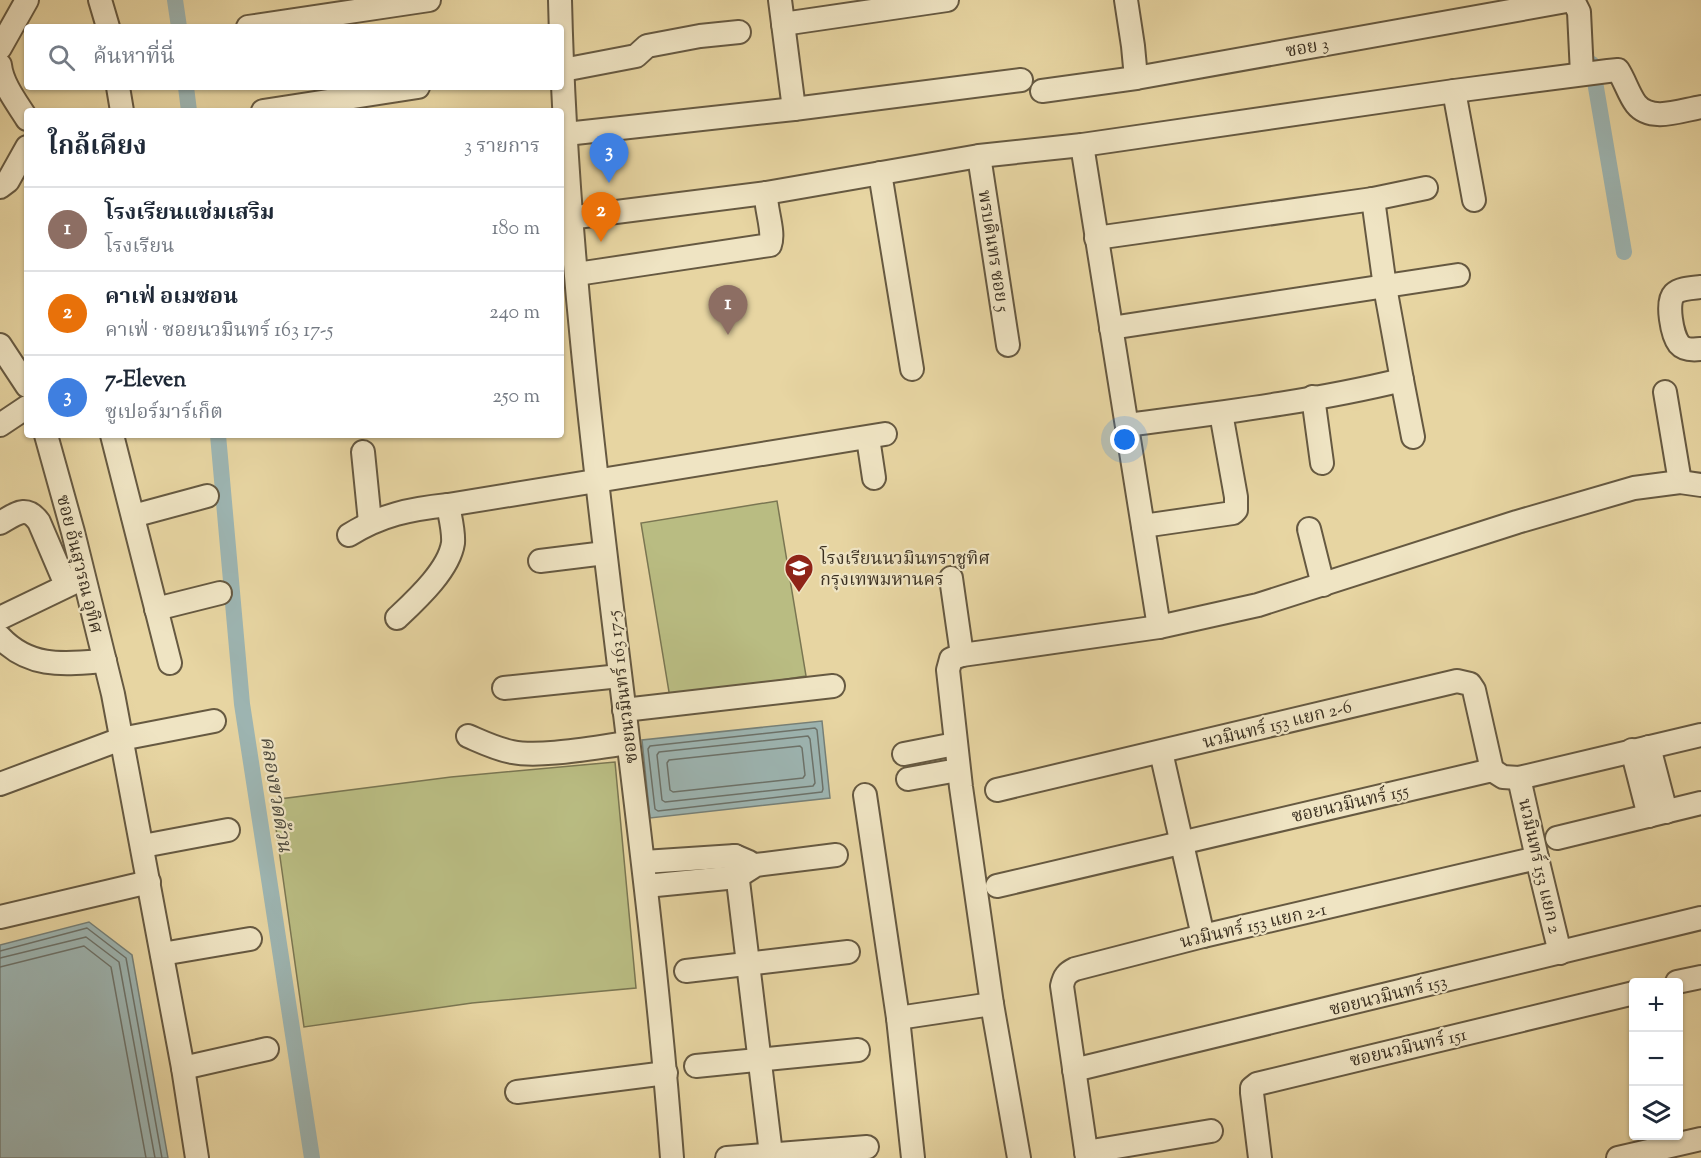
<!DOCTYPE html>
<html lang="th">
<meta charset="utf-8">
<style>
:root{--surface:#fff;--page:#f2f2f3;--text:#1f2937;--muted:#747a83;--line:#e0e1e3;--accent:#ea580c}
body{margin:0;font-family:"Sorts Mill Goudy","Noto Serif Thai",serif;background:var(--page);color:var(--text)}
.controls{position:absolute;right:18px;bottom:18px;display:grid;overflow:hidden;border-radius:6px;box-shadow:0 2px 4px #0004}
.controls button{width:54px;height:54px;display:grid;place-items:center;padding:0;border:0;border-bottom:2px solid var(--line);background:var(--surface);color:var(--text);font:30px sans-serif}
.you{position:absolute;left:1125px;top:440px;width:21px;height:21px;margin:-15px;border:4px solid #fff;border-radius:50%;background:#1a73e8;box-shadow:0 0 0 9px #1a73e833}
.badge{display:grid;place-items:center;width:39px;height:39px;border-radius:50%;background:var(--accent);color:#fff;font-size:20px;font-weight:700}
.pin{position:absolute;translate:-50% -50px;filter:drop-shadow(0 2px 3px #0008)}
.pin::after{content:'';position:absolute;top:32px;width:21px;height:18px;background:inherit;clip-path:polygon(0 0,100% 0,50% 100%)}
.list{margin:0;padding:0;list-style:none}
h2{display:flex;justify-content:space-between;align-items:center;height:78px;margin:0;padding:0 24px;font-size:26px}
h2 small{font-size:20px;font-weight:400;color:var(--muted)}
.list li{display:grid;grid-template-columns:39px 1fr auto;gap:18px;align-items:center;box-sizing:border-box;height:84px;padding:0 24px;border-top:2px solid var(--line)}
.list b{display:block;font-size:22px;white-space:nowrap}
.list p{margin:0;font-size:20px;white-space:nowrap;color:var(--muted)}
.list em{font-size:20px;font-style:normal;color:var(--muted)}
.icon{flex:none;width:33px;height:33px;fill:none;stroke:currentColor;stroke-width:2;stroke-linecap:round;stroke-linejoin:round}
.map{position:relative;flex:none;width:1701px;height:1158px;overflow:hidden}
.search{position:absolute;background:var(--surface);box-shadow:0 2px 4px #0004;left:24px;top:24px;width:540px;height:66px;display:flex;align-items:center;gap:15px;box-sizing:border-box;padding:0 21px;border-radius:6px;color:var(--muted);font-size:22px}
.panel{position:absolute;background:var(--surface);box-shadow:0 2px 4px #0004;left:24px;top:108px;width:540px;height:330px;border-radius:6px}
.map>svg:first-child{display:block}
.green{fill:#b9bc82;stroke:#7a7652;stroke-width:1.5}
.water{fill:#9db5b2;stroke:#768078;stroke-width:1.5}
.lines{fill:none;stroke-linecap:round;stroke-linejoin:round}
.shore{stroke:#6c726a;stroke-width:1.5}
.canal{stroke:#9db5b2;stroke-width:16}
.minor-casing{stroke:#665941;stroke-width:26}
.minor{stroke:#efe4c3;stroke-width:22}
.labels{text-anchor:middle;stroke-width:4.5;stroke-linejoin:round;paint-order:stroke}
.street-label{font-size:18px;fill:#3b3021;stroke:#efe4c3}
.poi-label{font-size:18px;fill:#3b3021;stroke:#efe4c3;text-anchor:start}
.water-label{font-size:20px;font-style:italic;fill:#4f4b3e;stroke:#efe4c3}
</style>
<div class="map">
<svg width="1701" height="1158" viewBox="0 0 1701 1158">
<rect width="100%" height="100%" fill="#e7d5a2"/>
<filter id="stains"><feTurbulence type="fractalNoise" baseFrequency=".00333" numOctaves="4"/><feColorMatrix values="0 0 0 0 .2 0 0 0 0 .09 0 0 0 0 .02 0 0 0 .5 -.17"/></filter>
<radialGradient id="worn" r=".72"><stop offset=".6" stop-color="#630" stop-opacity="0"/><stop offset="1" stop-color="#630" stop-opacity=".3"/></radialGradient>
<g class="green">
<polygon points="777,501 806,676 670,698 641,523"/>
<polygon points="615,762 636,988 472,1003 304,1027 272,800 451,777"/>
</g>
<g class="water">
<polygon points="822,721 830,798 650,818 642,740"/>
<polygon points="89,922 132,955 168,1158 0,1158 0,945"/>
</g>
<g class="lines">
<g class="shore">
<polygon points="815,728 817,730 823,789 822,792 658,811 655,809 648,749 650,746"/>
<polygon points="808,736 810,739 815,783 813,786 665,802 662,800 657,755 659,752"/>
<polygon points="800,746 802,748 805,775 803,778 673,792 670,790 667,763 669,760"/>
<polyline points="0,951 87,928 126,958 162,1158"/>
<polyline points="0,958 86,937 119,962 155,1158"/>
<polyline points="0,967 84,946 111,967 146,1158"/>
</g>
<g class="canal">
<polyline points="175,0 179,27"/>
<polyline points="1592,64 1624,252"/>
<polyline points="186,87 189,111"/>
<polyline points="218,435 242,704 312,1158"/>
</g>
<g class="minor-casing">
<g id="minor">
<polyline points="100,0 108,27"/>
<path d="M 560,0 C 569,388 643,771 672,1158"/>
<polyline points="780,0 794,109"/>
<polyline points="1126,0 1133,46 1136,78"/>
<polyline points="1573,0 1579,12 1582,74"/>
<polyline points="783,24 947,0"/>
<polyline points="248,27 429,0"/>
<polyline points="0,48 27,0"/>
<path d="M 0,65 C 2,84 17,103 27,119"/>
<polyline points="563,70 636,56 647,46 700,36 739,32"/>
<polyline points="118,87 122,111"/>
<polyline points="1042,91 1136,78 1572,0"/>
<polyline points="1454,91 1474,200"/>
<polyline points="263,111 418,87"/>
<polyline points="566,134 794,109 1021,80"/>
<polyline points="1082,145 1159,627"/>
<polyline points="979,156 1008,345"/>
<polyline points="880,173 912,369"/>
<polyline points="0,187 8,181 27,147"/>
<polyline points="1373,199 1385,287 1402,380"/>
<path d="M 561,219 L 766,193 L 979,156 L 1082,145 L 1454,91 L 1608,71 L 1618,70 C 1625,81 1629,95 1636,104 C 1651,123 1682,110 1701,107"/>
<polyline points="1096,238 1373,199 1426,188"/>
<path d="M 577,274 L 770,245 C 775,232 765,208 766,193"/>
<path d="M 1701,287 C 1693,288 1680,288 1674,294 C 1666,302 1672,335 1679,344 C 1684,350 1693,350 1701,349"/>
<polyline points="1111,328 1458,275"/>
<polyline points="0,345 27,386"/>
<polyline points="1665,392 1680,482"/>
<polyline points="1313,397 1322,463"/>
<polyline points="0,425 27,407"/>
<path d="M 1127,425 C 1218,413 1312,402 1402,380 L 1413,437"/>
<polyline points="46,435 73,532 113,694 183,1068 197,1158"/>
<polyline points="112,435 170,663"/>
<polyline points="868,438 874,478"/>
<polyline points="363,452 370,522"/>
<polyline points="133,516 207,496"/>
<path d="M 0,523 C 16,514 26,504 39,522 L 66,585"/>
<polyline points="1143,526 1233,513 1236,510 1236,497 1221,413"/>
<polyline points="1309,529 1323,585"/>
<path d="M 349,535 C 381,515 410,509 448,505 L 885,434"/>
<polyline points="540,561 605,553"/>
<polyline points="951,578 962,655"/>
<polyline points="156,609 220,593"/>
<polyline points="0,618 79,580"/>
<path d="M 397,618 C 416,600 449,570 453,543 C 454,531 450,517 448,505"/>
<path d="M 0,637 C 30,669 65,664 105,661"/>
<polyline points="504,688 620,676"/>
<polyline points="624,710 833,686"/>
<path d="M 468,736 C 482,742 496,749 512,752 C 541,758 596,747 628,743"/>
<polyline points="1649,747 1666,812"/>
<polyline points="1632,750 1649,816"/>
<polyline points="1161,752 1203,936"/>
<polyline points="904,754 955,744"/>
<polyline points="1519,778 1537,858 1560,953"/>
<polyline points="908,779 958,770"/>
<polyline points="0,784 121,739 214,721"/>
<polyline points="997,790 1457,681 1470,684 1474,690 1492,770"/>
<polyline points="865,795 898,1018 913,1158"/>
<polyline points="1557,838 1701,803"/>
<polyline points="143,846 228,830"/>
<polyline points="735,856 771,1154"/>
<polyline points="644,862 735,856 749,862"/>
<polyline points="646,886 737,877 756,865 836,855"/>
<polyline points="997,886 1492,770 1503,777 1519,778 1701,735"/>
<polyline points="0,917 149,882"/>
<polyline points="162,954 250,939"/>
<polyline points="686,971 848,952"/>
<polyline points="1677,982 1701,977"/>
<polyline points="898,1018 992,1004"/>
<polyline points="696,1066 858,1050"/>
<polyline points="183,1068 267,1049"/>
<polyline points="1074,1070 1701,918"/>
<polyline points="517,1092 666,1073"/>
<polyline points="1086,1152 1211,1131"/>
<polyline points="727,1158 867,1147"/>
<polyline points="1019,1158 992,1004 961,787 948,670 951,659 962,655 1159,627 1258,605 1517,522 1634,488 1680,482 1701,485"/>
<path d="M 1087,1158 L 1062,986 C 1064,976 1067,973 1075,969 L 1203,936 L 1537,858"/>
<polyline points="1260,1158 1252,1093 1252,1088 1257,1084 1634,993"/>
<polyline points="1618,1158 1701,1139"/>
</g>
</g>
<use href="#minor" class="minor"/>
</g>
<defs>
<g id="school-pin" transform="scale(1.5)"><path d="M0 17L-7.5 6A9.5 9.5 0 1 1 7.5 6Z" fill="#8f2418" stroke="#efe4c3"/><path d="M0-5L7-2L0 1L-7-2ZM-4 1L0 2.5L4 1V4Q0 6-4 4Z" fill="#fff"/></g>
</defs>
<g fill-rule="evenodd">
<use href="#school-pin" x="799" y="568"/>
</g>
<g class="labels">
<g class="street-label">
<text transform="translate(1307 47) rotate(-10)" y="6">ซอย 3</text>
<text transform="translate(994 251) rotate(81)" y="6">พรบดินทร ซอย 5</text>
<text transform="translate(80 564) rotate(76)" y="6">ซอย อ้นสุวรณ อุทิศ</text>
<text transform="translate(622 687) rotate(-97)" y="6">ซอยนวมินทร์ 163 17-5</text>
<text transform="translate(1277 724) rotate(-14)" y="6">นวมินทร์ 153 แยก 2-6</text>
<text transform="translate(1350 803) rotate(-13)" y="6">ซอยนวมินทร์ 155</text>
<text transform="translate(1540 866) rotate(77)" y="6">นวมินทร์ 153 แยก 2</text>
<text transform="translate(1253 925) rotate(-13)" y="6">นวมินทร์ 153 แยก 2-1</text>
<text transform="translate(1388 995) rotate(-14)" y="6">ซอยนวมินทร์ 153</text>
<text transform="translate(1408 1047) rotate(-13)" y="6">ซอยนวมินทร์ 151</text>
</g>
<g class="poi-label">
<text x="820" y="564">โรงเรียนนวมินทราชูทิศ<tspan x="820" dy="21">กรุงเทพมหานคร</tspan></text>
</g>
<g class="water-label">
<text transform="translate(277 794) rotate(81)" y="7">คลองขวดด้วน</text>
</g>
</g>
<rect width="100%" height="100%" filter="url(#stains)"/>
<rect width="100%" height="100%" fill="url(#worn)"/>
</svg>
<div class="controls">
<button>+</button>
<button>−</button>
<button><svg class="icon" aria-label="layers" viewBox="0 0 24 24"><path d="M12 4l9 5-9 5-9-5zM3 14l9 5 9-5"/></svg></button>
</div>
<div class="you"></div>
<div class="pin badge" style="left:728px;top:335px;background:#8d6e63">1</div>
<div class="pin badge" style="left:601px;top:242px;background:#e8710a">2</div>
<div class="pin badge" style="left:609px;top:183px;background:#3f7fe0">3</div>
<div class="search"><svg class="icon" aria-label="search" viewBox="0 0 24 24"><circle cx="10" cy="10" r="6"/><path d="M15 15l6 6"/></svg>ค้นหาที่นี่</div>
<section class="panel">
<h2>ใกล้เคียง<small>3 รายการ</small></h2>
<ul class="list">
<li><span class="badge" style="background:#8d6e63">1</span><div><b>โรงเรียนแช่มเสริม</b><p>โรงเรียน</p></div><em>180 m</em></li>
<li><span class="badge" style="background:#e8710a">2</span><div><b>คาเฟ่ อเมซอน</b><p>คาเฟ่ · ซอยนวมินทร์ 163 17-5</p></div><em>240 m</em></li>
<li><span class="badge" style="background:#3f7fe0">3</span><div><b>7-Eleven</b><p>ซูเปอร์มาร์เก็ต</p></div><em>250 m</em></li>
</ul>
</section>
</div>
